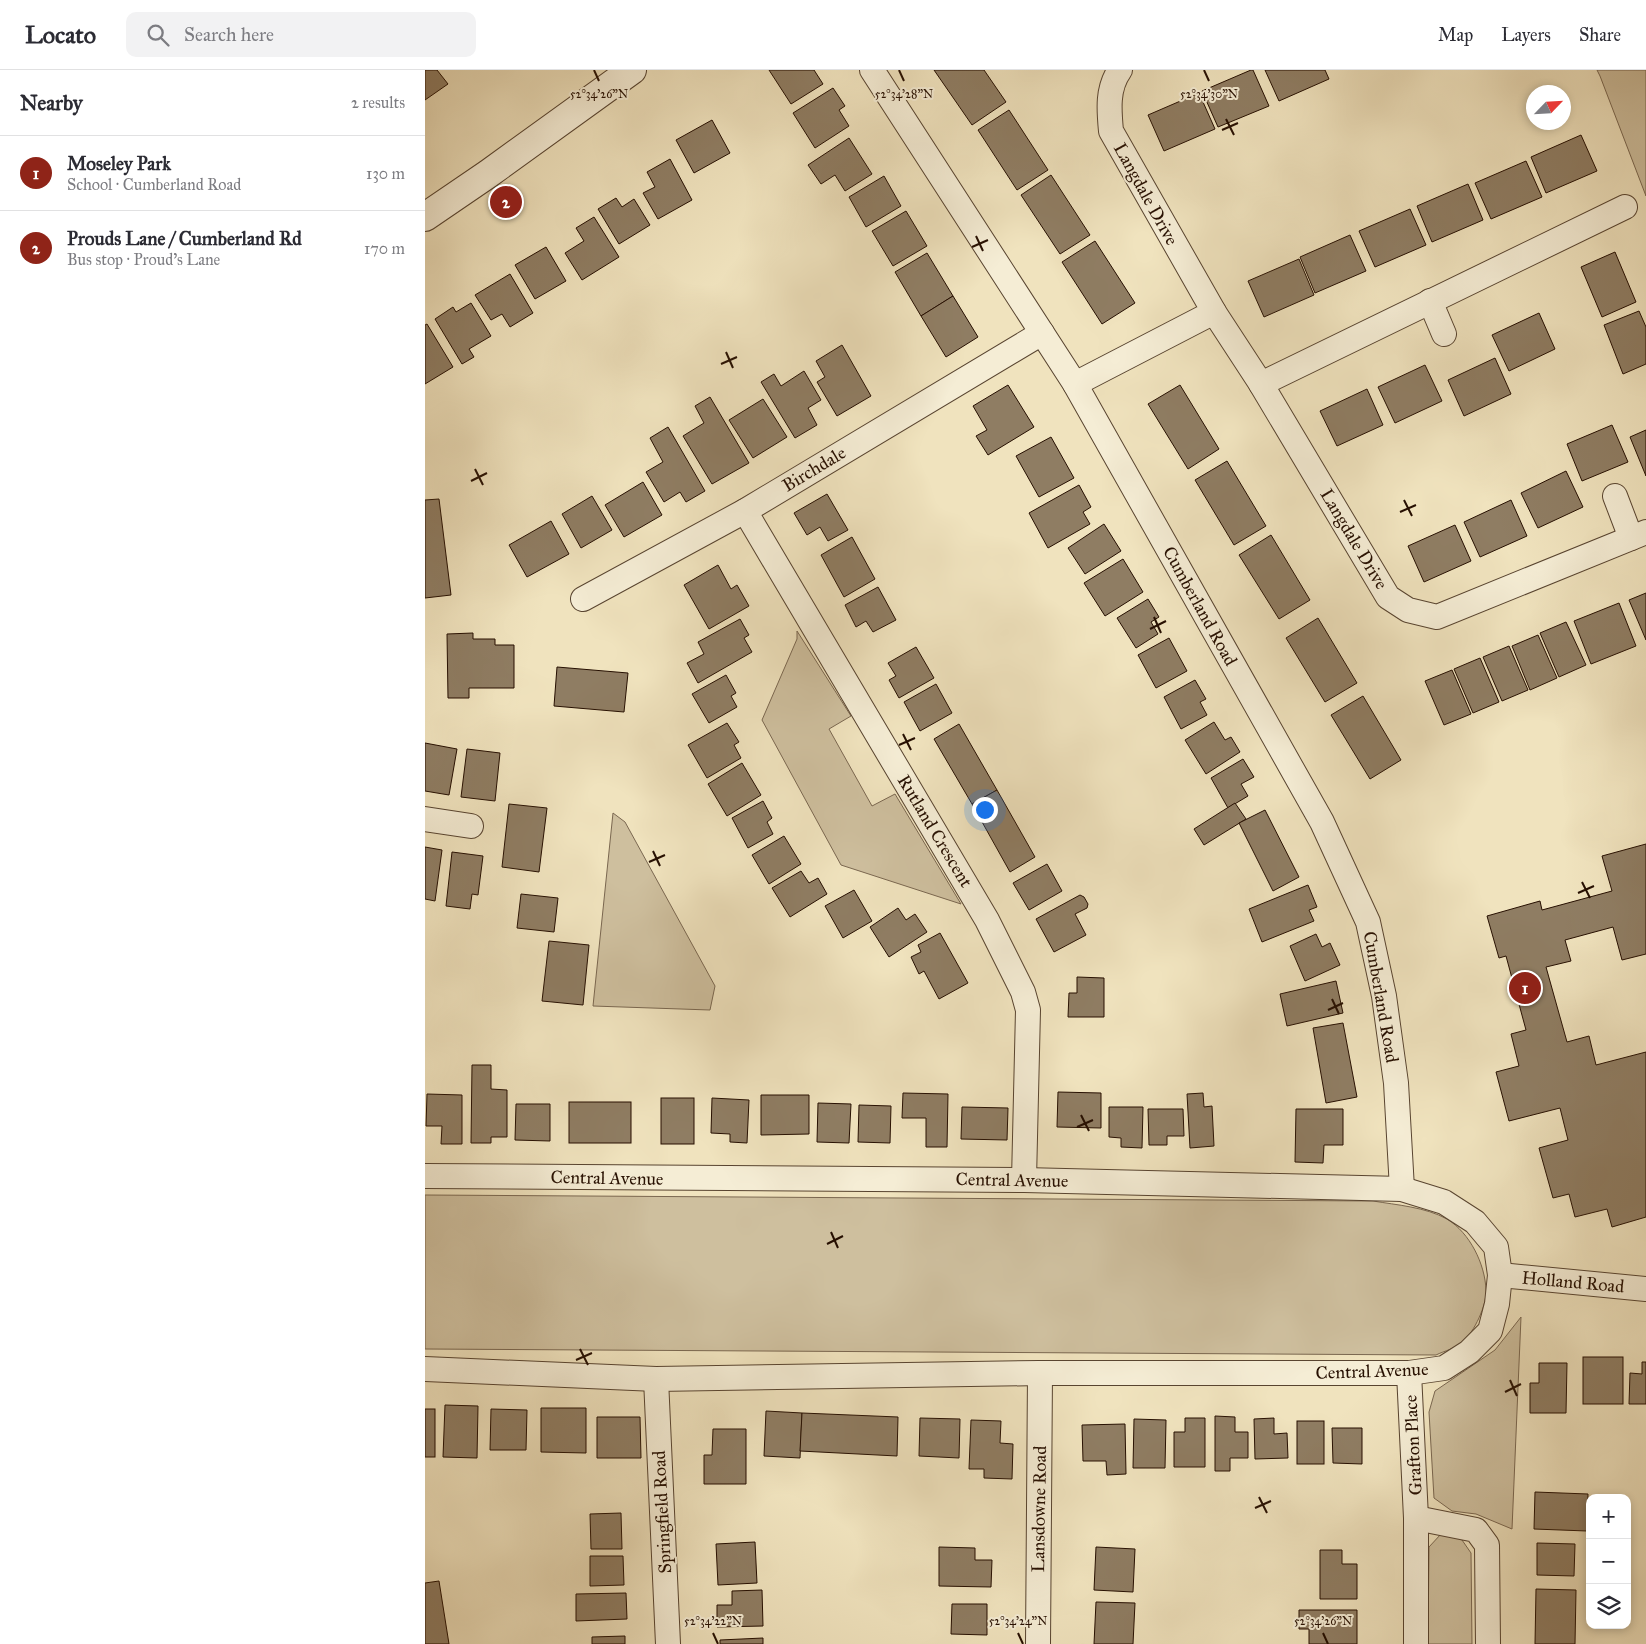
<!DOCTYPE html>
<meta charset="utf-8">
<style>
:root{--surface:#fff;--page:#f2f2f3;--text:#2b2b33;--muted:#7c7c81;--line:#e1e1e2;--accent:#8f2418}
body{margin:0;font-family:"IM FELL Great Primer",serif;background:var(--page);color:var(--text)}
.controls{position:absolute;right:15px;bottom:15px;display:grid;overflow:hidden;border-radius:10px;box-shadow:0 2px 8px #0003}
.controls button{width:45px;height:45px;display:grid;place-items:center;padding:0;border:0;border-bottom:1px solid var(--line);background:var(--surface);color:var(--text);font:25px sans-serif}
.compass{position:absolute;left:1101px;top:15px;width:45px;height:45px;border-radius:50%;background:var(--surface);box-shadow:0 2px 8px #0003;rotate:65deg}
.you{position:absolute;left:559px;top:739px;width:18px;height:18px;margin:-12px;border:4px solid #fff;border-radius:50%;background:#1a73e8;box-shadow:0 0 0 8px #1a73e833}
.badge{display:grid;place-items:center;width:32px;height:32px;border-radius:50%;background:var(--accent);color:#fff;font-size:16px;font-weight:700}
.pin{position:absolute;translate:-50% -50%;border:2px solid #fff;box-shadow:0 1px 5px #0006}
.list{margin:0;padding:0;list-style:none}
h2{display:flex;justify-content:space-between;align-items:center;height:65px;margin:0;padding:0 20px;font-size:21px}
h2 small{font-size:16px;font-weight:400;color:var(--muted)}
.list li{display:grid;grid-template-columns:32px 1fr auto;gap:15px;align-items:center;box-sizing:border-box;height:75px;padding:0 20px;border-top:1px solid var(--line)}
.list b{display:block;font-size:19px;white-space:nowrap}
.list p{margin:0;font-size:16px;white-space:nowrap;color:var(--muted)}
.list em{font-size:16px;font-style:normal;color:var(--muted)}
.icon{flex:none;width:28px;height:28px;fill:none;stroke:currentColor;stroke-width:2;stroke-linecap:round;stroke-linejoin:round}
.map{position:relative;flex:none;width:1221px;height:1574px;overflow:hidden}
header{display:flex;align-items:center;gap:30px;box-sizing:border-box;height:70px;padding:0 25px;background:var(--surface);border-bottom:1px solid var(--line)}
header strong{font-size:24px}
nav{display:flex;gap:28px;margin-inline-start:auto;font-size:18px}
.search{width:350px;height:45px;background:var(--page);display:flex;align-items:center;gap:12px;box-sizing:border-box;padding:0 18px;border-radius:10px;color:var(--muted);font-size:19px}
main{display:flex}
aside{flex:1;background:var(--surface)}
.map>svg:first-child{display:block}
.green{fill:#cebf9e;stroke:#7a6750}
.building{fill:#8f7d63;stroke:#260f01}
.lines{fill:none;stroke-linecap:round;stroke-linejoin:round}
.minor-casing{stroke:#584430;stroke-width:26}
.tertiary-casing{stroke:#584430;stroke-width:30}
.minor{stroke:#f5edd5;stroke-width:24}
.tertiary{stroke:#f5edd5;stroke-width:28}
.ticks{fill:none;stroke:#260f01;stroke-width:2}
.labels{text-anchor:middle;stroke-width:4;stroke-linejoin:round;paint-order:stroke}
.street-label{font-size:18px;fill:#260f01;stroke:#f5edd5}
.ticks-label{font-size:12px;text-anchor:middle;fill:#260f01;stroke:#f5edd5;stroke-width:4;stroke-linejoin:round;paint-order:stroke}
</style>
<header>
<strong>Locato</strong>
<div class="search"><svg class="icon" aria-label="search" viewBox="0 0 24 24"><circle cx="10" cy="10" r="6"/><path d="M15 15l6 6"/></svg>Search here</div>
<nav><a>Map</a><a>Layers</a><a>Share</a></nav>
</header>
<main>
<aside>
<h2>Nearby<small>2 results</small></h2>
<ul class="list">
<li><span class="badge">1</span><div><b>Moseley Park</b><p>School · Cumberland Road</p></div><em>130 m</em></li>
<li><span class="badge">2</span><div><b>Prouds Lane / Cumberland Rd</b><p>Bus stop · Proud's Lane</p></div><em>170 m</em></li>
</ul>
</aside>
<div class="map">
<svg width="1221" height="1574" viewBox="0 0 1221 1574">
<rect width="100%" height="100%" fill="#f0e3be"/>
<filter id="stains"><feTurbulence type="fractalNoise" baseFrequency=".004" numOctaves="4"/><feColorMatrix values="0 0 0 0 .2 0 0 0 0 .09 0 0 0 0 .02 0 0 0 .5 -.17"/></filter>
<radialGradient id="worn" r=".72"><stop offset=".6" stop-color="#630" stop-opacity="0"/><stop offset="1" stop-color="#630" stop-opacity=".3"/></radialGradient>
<g class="green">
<polygon points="1172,0 1221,0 1221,126 1175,6"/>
<polygon points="372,561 426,646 404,659 447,736 470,724 536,834 416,795 337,650 372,569"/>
<polygon points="188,743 200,752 290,916 285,940 168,936"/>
<path d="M 0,1125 L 948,1131 C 972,1135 1000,1137 1022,1149 C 1045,1163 1060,1194 1061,1220 C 1062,1235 1049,1262 1038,1272 C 1032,1278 1019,1281 1011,1285 L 0,1279 Z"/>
<polygon points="1096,1247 1087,1459 1051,1444 1027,1441 1009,1428 1004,1342 1010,1321 1070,1280"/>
<polygon points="1016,1464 1029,1464 1037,1470 1046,1483 1047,1574 1003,1574 1004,1477"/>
</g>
<g class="building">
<polygon points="0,0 12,0 23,14 0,30"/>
<polygon points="344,0 389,0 398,14 366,34"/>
<polygon points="509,0 559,0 581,32 547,55"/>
<polygon points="826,0 828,0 844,36 793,57 777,21"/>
<polygon points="840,0 900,0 904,9 854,31"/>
<polygon points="408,18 420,36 414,40 424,56 390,78 368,43"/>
<polygon points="774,23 790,59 739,81 723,45"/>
<polygon points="584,40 623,100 592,120 553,60"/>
<polygon points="287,50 305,83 269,103 251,70"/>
<polygon points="1156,65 1172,101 1121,123 1106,87"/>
<polygon points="424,68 447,104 420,121 410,105 396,114 383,95"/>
<polygon points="245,89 267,130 233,149 218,123 230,117 222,102"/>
<polygon points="1101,91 1117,127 1066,149 1050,113"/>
<polygon points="626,105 665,165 635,184 596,125"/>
<polygon points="459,106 476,136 441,157 424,127"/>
<polygon points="1043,114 1058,150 1007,172 992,136"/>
<polygon points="191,128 197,137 209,129 225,155 194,174 173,139"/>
<polygon points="985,139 1001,175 950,197 934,161"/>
<polygon points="481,141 502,176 468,196 447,161"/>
<polygon points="169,147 194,187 157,210 140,183 159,171 151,158"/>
<polygon points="925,165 941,201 890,223 875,187"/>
<polygon points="670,171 710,233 677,254 637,192"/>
<polygon points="121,177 141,211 110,229 90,195"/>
<polygon points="1190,182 1211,232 1177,247 1156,197"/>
<polygon points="502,183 528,226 496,246 470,202"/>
<polygon points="874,189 889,225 839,247 823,211"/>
<polygon points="85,204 108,243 85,257 77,244 66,250 50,225"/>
<polygon points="528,226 553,267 521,287 496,246"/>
<polygon points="46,233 66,266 44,279 49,287 37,294 10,249 28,237 31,242"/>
<polygon points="1214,241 1221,257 1221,294 1198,304 1179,255"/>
<polygon points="1114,243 1130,279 1084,301 1067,265"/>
<polygon points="2,254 28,297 0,314 0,255"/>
<polygon points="417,275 446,326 412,346 392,312 400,307 391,291"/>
<polygon points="1070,288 1086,324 1039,346 1023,310"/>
<polygon points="1000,295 1017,331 970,353 953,317"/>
<polygon points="379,301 396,330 383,338 392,355 370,368 336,312 349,304 356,316"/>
<polygon points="583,315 609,357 563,385 551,366 562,360 548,336"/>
<polygon points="755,315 794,379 763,399 723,334"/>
<polygon points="942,319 958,355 912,376 895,341"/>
<polygon points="285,327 324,393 287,414 258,366 279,353 270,336"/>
<polygon points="338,329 362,367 328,388 304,350"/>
<polygon points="1187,355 1203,392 1157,411 1142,374"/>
<polygon points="243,357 280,421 261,432 255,422 239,432 221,402 238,392 225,368"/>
<polygon points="1221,360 1221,406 1205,367"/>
<polygon points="626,367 649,408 614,427 591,386"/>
<polygon points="802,391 841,456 809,475 770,410"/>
<polygon points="1141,401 1158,437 1113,458 1096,423"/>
<polygon points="218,412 237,445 199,467 180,435"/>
<polygon points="654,415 666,437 658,442 665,454 623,478 604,443"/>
<polygon points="402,424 423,460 403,471 395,457 382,465 369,443"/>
<polygon points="167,426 187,460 156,478 137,444"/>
<polygon points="14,429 26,525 0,528 0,430"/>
<polygon points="1086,430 1102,466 1055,487 1039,452"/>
<polygon points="126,451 144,484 102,507 84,475"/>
<polygon points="679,454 696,481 660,504 643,478"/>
<polygon points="1030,455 1046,491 999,512 983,476"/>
<polygon points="846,465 885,530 854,549 814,485"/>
<polygon points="427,467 450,509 419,527 396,485"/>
<polygon points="698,489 718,522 680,546 659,513"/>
<polygon points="293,495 306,519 312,515 324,536 284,559 259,515"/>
<polygon points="453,517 471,550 448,562 441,551 431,557 420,535"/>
<polygon points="1221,523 1221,570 1204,530"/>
<polygon points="723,529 734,547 726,552 733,564 711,578 692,548"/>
<polygon points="1194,533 1211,576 1166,594 1149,551"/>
<polygon points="893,548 932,613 900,632 861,568"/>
<polygon points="315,549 324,565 319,568 327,582 273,613 262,593 279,584 273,572"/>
<polygon points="1141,552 1161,595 1134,607 1115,563"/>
<polygon points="48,563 48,569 70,569 70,575 89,575 89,618 44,618 44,628 23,628 22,564"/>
<polygon points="1113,565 1132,608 1105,620 1087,576"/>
<polygon points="744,568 762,601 731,618 713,585"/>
<polygon points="1084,576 1103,620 1077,631 1058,587"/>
<polygon points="491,577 509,608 474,628 464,610 471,606 463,593"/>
<polygon points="1055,588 1074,632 1048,643 1029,599"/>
<polygon points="132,597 203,603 199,642 129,636"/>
<polygon points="1027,600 1046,644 1019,655 1000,611"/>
<polygon points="301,605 311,623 306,626 312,637 284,653 267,624"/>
<polygon points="770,610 781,629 775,632 782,645 756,659 739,627"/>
<polygon points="511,614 527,643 495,661 479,632"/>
<polygon points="938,626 976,690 945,709 906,645"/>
<polygon points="789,652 800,670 806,667 815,682 781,704 760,670"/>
<polygon points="302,653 314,672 309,675 316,688 282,708 263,675"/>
<polygon points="534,654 572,720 547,734 509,669"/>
<polygon points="0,673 32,679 24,725 0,721"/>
<polygon points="42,679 75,683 70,731 36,727"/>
<polygon points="818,689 829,707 816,714 823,726 803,738 786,708"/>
<polygon points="317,693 336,725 302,746 283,714"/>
<polygon points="572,720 610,787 585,802 547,734"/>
<polygon points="338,731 347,748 342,752 348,764 323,778 307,748"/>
<polygon points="810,733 821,749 779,775 769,759"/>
<polygon points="84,734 122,738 114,802 77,797"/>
<polygon points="840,740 874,807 848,821 814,753"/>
<polygon points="359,766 376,794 344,814 327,785"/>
<polygon points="1221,774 1221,884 1197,890 1188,857 1140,870 1146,891 1121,897 1142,972 1164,966 1171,995 1221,982 1221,1147 1187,1157 1182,1139 1150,1147 1144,1124 1128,1128 1114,1078 1143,1070 1135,1038 1084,1051 1071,1002 1094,996 1086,964 1101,960 1081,886 1074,888 1062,846 1115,831 1117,840 1187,821 1177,786"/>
<polygon points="0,777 17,780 10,831 0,829"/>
<polygon points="27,782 58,786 53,825 47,824 45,839 21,836"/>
<polygon points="622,794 637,821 604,840 588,813"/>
<polygon points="376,801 384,813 393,808 402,824 365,847 347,818"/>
<polygon points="883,815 892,837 884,840 889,851 837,872 824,839"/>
<polygon points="429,820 447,851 418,868 400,836"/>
<polygon points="96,824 133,828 129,862 92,858"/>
<polygon points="655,825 659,827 663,834 662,838 650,844 661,865 629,882 611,849"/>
<polygon points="473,838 481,850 490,844 502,862 464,887 445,857"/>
<polygon points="515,863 543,913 514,929 499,901 494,904 486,887 496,882 493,875"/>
<polygon points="891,864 897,877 905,873 915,895 880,911 865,876"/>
<polygon points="124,871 164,875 158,935 117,931"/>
<polygon points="652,907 679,908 679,947 643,947 644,923 652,923"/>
<polygon points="911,911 918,943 862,956 855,924"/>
<polygon points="918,953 932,1027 901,1033 888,958"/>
<polygon points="47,995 66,995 66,1019 82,1020 82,1067 66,1067 66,1073 46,1073"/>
<polygon points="633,1022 676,1023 676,1058 632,1057"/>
<polygon points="478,1023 523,1024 522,1077 501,1077 501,1048 477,1048"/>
<polygon points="778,1023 779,1037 787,1036 789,1076 765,1078 762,1024"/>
<polygon points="2,1024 37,1025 37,1074 16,1074 17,1056 1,1056"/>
<polygon points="336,1025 384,1025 384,1064 336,1065"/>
<rect x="236" y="1028" width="33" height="46"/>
<polygon points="287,1028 324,1030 322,1073 305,1072 305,1064 286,1063"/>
<rect x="144" y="1032" width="62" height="41"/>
<polygon points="393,1033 426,1034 424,1073 392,1072"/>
<polygon points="91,1034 125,1034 125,1071 90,1070"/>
<polygon points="434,1035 466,1036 465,1073 433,1072"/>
<polygon points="537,1037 583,1038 582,1070 536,1069"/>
<polygon points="684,1037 718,1037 717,1078 696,1077 696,1068 684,1067"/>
<polygon points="723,1039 758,1039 759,1066 742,1066 742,1075 724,1075"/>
<polygon points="871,1039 918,1039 918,1075 899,1075 898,1093 870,1092"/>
<rect x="1158" y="1287" width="40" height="47"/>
<polygon points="1217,1292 1221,1292 1221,1334 1204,1334 1205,1303 1217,1304"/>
<polygon points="1114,1293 1142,1293 1141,1343 1105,1343 1105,1313 1114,1313"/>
<polygon points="20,1335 53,1336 52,1388 18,1387"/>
<polygon points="116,1338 161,1338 161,1383 116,1382"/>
<rect x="0" y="1339" width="10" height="48"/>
<polygon points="66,1339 102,1340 101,1380 65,1380"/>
<polygon points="341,1341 377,1343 375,1388 339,1386"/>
<polygon points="377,1343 473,1347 472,1386 375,1381"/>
<polygon points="790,1346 810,1347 810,1362 823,1362 823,1388 805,1388 805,1401 790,1401"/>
<polygon points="172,1347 215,1347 216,1388 172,1388"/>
<polygon points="495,1348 535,1349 534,1388 494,1386"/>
<polygon points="760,1348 780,1348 780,1397 749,1397 749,1362 760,1362"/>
<polygon points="849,1348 849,1364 862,1363 863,1388 830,1389 829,1349"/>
<polygon points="709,1349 741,1350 740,1398 708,1398"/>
<polygon points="546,1350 576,1351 575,1373 588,1374 587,1409 559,1408 559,1399 544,1399"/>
<rect x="872" y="1351" width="27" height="43"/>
<polygon points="700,1354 701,1404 682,1405 681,1391 658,1391 657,1355"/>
<polygon points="907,1358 937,1358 937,1394 908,1393"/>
<polygon points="288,1359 321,1359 321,1414 279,1414 279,1385 287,1385"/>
<polygon points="1110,1422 1163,1424 1162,1461 1109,1459"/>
<polygon points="196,1443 197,1479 166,1479 165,1444"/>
<polygon points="330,1472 332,1513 293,1515 291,1474"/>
<polygon points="1112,1473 1150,1474 1149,1506 1112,1505"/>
<polygon points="514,1477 550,1478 550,1490 567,1490 566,1517 514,1516"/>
<polygon points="671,1477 710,1479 708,1522 669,1520"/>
<polygon points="895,1480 917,1480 917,1494 932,1494 932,1529 895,1529"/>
<polygon points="165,1486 198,1486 199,1515 165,1516"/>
<polygon points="14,1511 24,1574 0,1574 0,1513"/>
<polygon points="1111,1519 1151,1520 1150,1574 1110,1574"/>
<polygon points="337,1520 338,1556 292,1557 292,1535 307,1535 307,1521"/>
<polygon points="201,1523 202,1549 151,1551 151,1524"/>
<polygon points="671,1532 710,1533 708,1574 669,1574"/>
<polygon points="527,1534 562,1534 562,1565 526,1564"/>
<polygon points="874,1540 932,1540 932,1574 884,1574 884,1559 874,1559"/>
<polygon points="200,1566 200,1574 167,1574 167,1567"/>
<polygon points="338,1568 338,1574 295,1574 295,1570"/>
</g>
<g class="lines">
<g class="minor-casing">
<g id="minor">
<polyline points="447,0 650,314 897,752 943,852 959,926 971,1013 977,1119"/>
<polyline points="1005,231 1019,264"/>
<polyline points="789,242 836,314 963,527 983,540 1012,547 1221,462"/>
<path d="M 650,314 L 789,242 L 686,61 C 684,40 682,18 695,0"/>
<polyline points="836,314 1200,137"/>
<polyline points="1190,426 1206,468"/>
<polyline points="320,441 562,850 598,922 603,940 599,1110"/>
<polyline points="158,529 320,441 617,263"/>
<polyline points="0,749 46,756"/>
<polyline points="0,1106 599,1110 977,1119 1019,1132 1050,1152 1071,1177 1075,1205 1072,1234 1065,1261 1044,1282 1019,1298 984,1303 615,1303 231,1309 0,1299"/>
<polyline points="1075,1205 1221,1219"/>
<polyline points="984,1303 991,1448 991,1574"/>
<polyline points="231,1309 243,1574"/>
<polyline points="991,1448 1051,1460 1062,1475 1063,1574"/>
<polyline points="613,1574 615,1303"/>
</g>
</g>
<g class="tertiary-casing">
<polyline id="tertiary" points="0,147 63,104 207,0"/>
</g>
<use href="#minor" class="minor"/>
<use href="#tertiary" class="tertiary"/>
</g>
<path class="ticks" d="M 169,0 L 174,11M 474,0 L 479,11M 779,0 L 784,11M 801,49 L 809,65M 797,60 L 813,53M 551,166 L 558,181M 547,177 L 563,170M 301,282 L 308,298M 296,294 L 312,287M 50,399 L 58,415M 46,411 L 62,403M 979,430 L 987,446M 975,442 L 991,435M 729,547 L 736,563M 725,559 L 741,551M 478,664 L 486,680M 474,675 L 490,668M 228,781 L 235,796M 224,792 L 240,785M 1157,812 L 1165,828M 1153,823 L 1169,816M 907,929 L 914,944M 903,940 L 918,933M 656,1045 L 664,1061M 652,1057 L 668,1050M 406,1162 L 413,1178M 402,1174 L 418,1166M 155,1279 L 163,1295M 151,1290 L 167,1283M 1085,1310 L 1092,1326M 1080,1322 L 1096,1314M 834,1427 L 842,1443M 830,1438 L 846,1431M 288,1563 L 293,1574M 593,1563 L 598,1574M 898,1563 L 903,1574"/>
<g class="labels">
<g class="street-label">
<text transform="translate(721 124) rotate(61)" y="6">Langdale Drive</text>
<text transform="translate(389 399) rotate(-31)" y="6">Birchdale</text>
<text transform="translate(929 469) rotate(59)" y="6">Langdale Drive</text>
<text transform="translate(775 536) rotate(61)" y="6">Cumberland Road</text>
<text transform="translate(510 761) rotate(59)" y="6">Rutland Crescent</text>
<text transform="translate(956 927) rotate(80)" y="6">Cumberland Road</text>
<text transform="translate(182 1108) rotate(1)" y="6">Central Avenue</text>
<text transform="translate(587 1110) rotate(1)" y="6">Central Avenue</text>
<text transform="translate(1148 1212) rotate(5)" y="6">Holland Road</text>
<text transform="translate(947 1301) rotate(-2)" y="6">Central Avenue</text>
<text transform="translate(988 1375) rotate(-93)" y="6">Grafton Place</text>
<text transform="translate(614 1439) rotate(-89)" y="6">Lansdowne Road</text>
<text transform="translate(237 1442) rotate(-93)" y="6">Springfield Road</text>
</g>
</g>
<g class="ticks-label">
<text x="174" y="28">52°34'26"N</text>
<text x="479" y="28">52°34'28"N</text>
<text x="784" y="28">52°34'30"N</text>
<text x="288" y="1555">52°34'22"N</text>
<text x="593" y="1555">52°34'24"N</text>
<text x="898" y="1555">52°34'26"N</text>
</g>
<rect width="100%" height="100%" filter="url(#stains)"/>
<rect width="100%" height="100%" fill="url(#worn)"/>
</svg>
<div class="controls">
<button>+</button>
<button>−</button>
<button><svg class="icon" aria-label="layers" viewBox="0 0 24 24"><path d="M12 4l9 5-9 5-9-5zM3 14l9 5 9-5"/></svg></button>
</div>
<svg class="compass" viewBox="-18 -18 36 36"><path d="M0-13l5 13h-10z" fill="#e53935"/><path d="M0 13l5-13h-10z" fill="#7c7c81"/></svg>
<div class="you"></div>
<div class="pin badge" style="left:1100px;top:918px">1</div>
<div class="pin badge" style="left:81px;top:132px">2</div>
</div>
</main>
